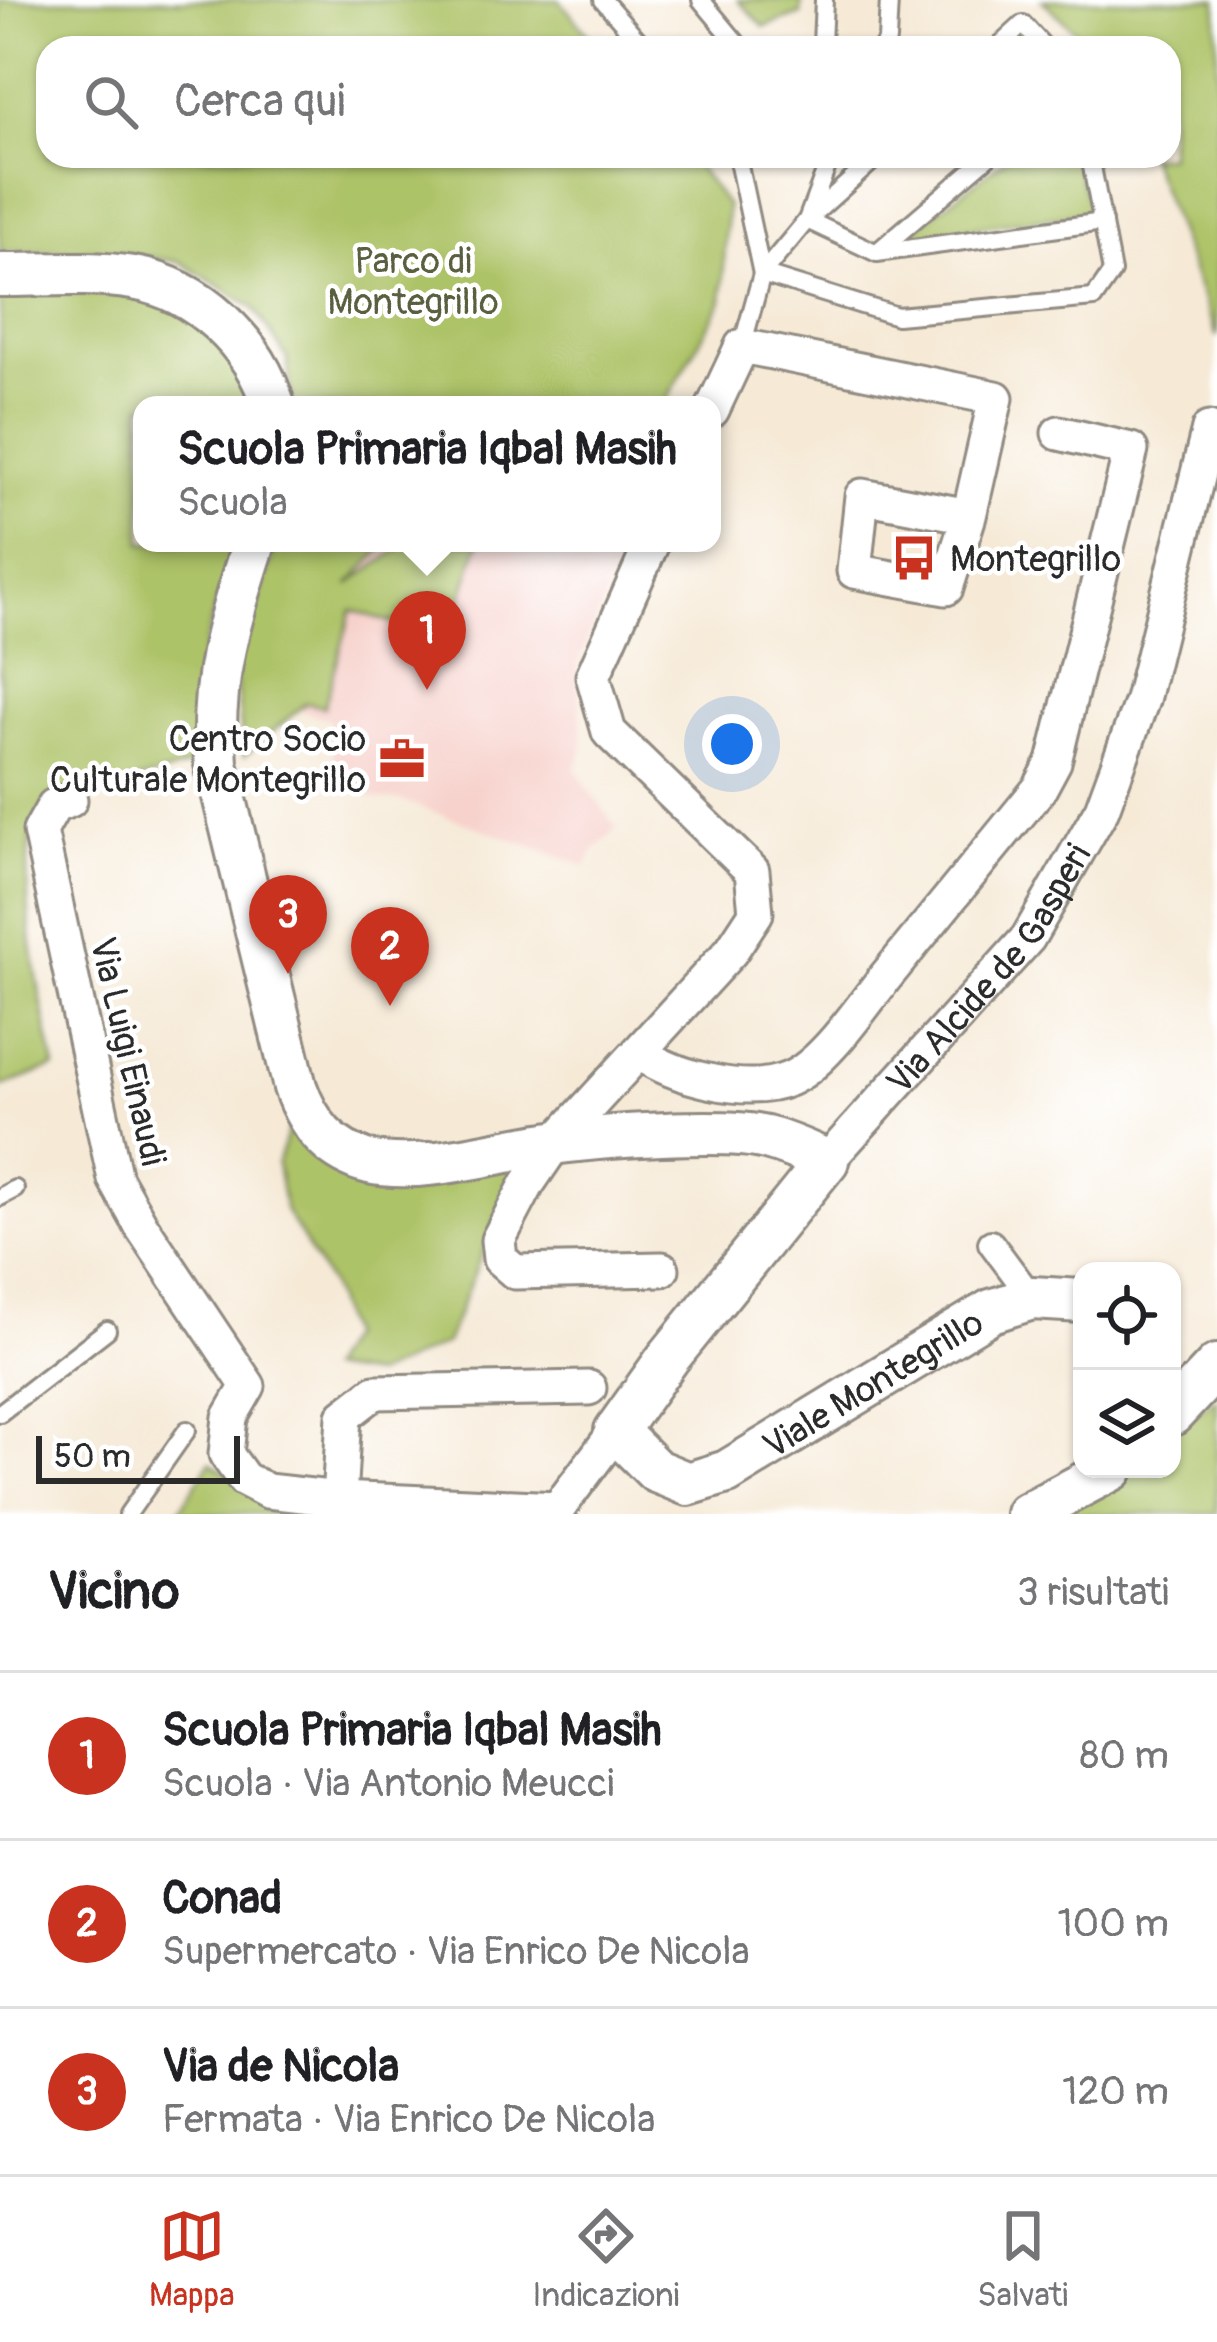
<!DOCTYPE html>
<html lang="it">
<meta charset="utf-8">
<style>
:root{--surface:#fff;--page:#f6f6f6;--text:#202124;--muted:#757577;--line:#e0e0e0;--accent:#c8321e}
body{margin:0;font-family:Pangolin,sans-serif;background:var(--page);color:var(--text)}
.controls{position:absolute;right:36px;bottom:36px;display:grid;overflow:hidden;border-radius:24px;box-shadow:0 3px 9px #0004}
.controls button{width:108px;height:108px;display:grid;place-items:center;padding:0;border:0;border-bottom:3px solid var(--line);background:var(--surface);color:var(--text);font:60px sans-serif}
.scale{position:absolute;left:36px;bottom:30px;width:204px;box-sizing:border-box;padding-left:12px;border:6px solid #2b2b2b;border-top:0;font-size:33px;line-height:42px;white-space:nowrap;color:#2b2b2b;-webkit-text-stroke:9px #fff;paint-order:stroke}
.you{position:absolute;left:732px;top:744px;width:42px;height:42px;margin:-30px;border:9px solid #fff;border-radius:50%;background:#1a73e8;box-shadow:0 0 0 18px #1a73e833}
.badge{display:grid;place-items:center;width:78px;height:78px;border-radius:50%;background:var(--accent);color:#fff;font-size:39px;font-weight:700}
.pin{position:absolute;translate:-50% -99px;filter:drop-shadow(0 3px 6px #0008)}
.pin::after{content:'';position:absolute;top:63px;width:42px;height:36px;background:inherit;clip-path:polygon(0 0,100% 0,50% 100%)}
.popup{position:absolute;left:133px;top:396px;width:588px;height:156px;box-sizing:border-box;display:grid;place-content:center;border-radius:24px;background:var(--surface);filter:drop-shadow(0 3px 9px #0005);font-size:39px;white-space:nowrap;color:var(--muted)}
.popup b{font-size:45px;color:var(--text)}
.popup::after{content:'';position:absolute;left:50%;top:100%;margin-left:-24px;border:24px solid transparent;border-top-color:var(--surface)}
.list{margin:0;padding:0;list-style:none}
h2{display:flex;justify-content:space-between;align-items:center;height:156px;margin:0;padding:0 48px;font-size:51px}
h2 small{font-size:39px;font-weight:400;color:var(--muted)}
.list li{display:grid;grid-template-columns:78px 1fr auto;gap:36px;align-items:center;box-sizing:border-box;height:168px;padding:0 48px;border-top:3px solid var(--line)}
.list b{display:block;font-size:45px;white-space:nowrap}
.list p{margin:0;font-size:39px;white-space:nowrap;color:var(--muted)}
.list em{font-size:39px;font-style:normal;color:var(--muted)}
.icon{flex:none;width:66px;height:66px;fill:none;stroke:currentColor;stroke-width:2;stroke-linecap:round;stroke-linejoin:round}
.map{position:relative;flex:none;width:1217px;height:1514px;overflow:hidden}
.search{position:absolute;background:var(--surface);box-shadow:0 3px 9px #0004;left:36px;right:36px;top:36px;height:132px;display:flex;align-items:center;gap:30px;box-sizing:border-box;padding:0 42px;border-radius:36px;color:var(--muted);font-size:45px}
.sheet{height:660px;background:var(--surface)}
nav{display:flex;justify-content:space-around;align-items:center;box-sizing:border-box;height:168px;border-top:3px solid var(--line);background:var(--surface);font-size:33px;color:var(--muted)}
nav a{display:grid;justify-items:center;gap:6px}
nav .on{color:var(--accent)}
.map>svg:first-child{display:block}
.built{fill:#f7d0ca}
.green{fill:#adc368;stroke:#6c774a;stroke-width:3}
.lines{fill:none;stroke-linecap:round;stroke-linejoin:round}
.service-casing{stroke:#908a81;stroke-width:22}
.pedestrian-casing{stroke:#908a81;stroke-width:30}
.minor-casing{stroke:#908a81;stroke-width:39}
.tertiary-casing{stroke:#908a81;stroke-width:48}
.service{stroke:#fff;stroke-width:16}
.pedestrian{stroke:#fff;stroke-width:24}
.minor{stroke:#fff;stroke-width:33}
.tertiary{stroke:#fff;stroke-width:42}
.labels{text-anchor:middle;stroke-width:9;stroke-linejoin:round;paint-order:stroke}
.park-label{font-size:36px;fill:#586040;stroke:#fff}
.poi-label{font-size:36px;fill:#2b2b2b;stroke:#fff;text-anchor:start}
.street-label{font-size:36px;fill:#2b2b2b;stroke:#fff}
</style>
<div class="map">
<svg width="1217" height="1514" viewBox="0 0 1217 1514">
<rect width="100%" height="100%" fill="#fff"/>
<filter id="ink" filterUnits="userSpaceOnUse"><feTurbulence type="fractalNoise" baseFrequency=".00833" numOctaves="2"/><feDisplacementMap in="SourceGraphic" scale="24" xChannelSelector="R" yChannelSelector="G"/><feConvolveMatrix kernelMatrix="1 2 1 2 8 2 1 2 1" color-interpolation-filters="sRGB"/></filter>
<filter id="wash" filterUnits="userSpaceOnUse"><feTurbulence type="fractalNoise" baseFrequency=".004" numOctaves="4" result="noise"/><feDisplacementMap in="SourceGraphic" scale="48" xChannelSelector="R" yChannelSelector="G"/><feGaussianBlur stdDeviation="2.7" result="paint"/><feColorMatrix in="noise" values="0 0 0 0 0 0 0 0 0 0 0 0 0 0 0 0 0 1.4 0 .05"/><feComposite in="paint" operator="in"/></filter>
<g filter="url(#wash)">
<rect width="100%" height="100%" fill="#f6ead7"/>
<polygon class="built" points="388,543 628,543 577,667 583,751 575,769 617,829 595,849 586,866 400,800 378,799 336,784 329,719 297,709 306,702 340,591"/>
<g class="green">
<polygon points="0,0 559,0 600,48 48,48 48,156 689,156 727,206 722,301 664,405 292,405 287,358 253,307 180,262 99,250 0,252"/>
<polygon points="738,0 802,0 801,14 764,27"/>
<polygon points="1042,0 1217,0 1217,337 1149,156 1169,156 1169,48 1094,48"/>
<polygon points="1009,156 1073,156 1091,212 904,237"/>
<path d="M 0,290 L 132,294 L 183,310 L 231,345 L 260,405 L 142,405 L 142,543 L 242,543 C 206,626 188,668 209,760 C 179,768 150,779 120,785 C 99,788 75,789 56,795 C 0,828 41,1004 55,1067 L 0,1087 Z"/>
<polygon points="277,543 388,543 348,585 408,543 479,543 448,640 352,610 324,707 306,703 244,756 235,671"/>
<polygon points="292,1119 320,1156 517,1167 446,1343 374,1376 327,1369 347,1336 329,1283 285,1210 277,1164"/>
<polygon points="1217,1398 1217,1514 1027,1514 1112,1469 1172,1469 1172,1429"/>
<polygon points="210,1462 286,1514 177,1514"/>
</g>
</g>
<g filter="url(#ink)">
<g class="lines">
<g class="service-casing">
<g id="service">
<polyline points="603,0 645,48"/>
<polyline points="701,0 741,48"/>
<polyline points="824,0 822,44 826,48"/>
<polyline points="882,48 887,40 889,0"/>
<polyline points="997,48 1023,24 1045,48"/>
<polyline points="737,156 762,274 897,316 1094,298 1112,272 1090,156"/>
<polyline points="878,156 807,220 877,253 1103,222"/>
<polyline points="877,252 989,156"/>
<polyline points="742,346 762,274 807,220 831,156"/>
<polyline points="0,1197 15,1189"/>
<polyline points="0,1413 107,1330"/>
<polyline points="128,1514 187,1430"/>
</g>
</g>
<g class="pedestrian-casing">
<polyline id="pedestrian" points="991,1243 1032,1298"/>
</g>
<g class="minor-casing">
<g id="minor">
<polyline points="712,410 742,346 996,398 969,516 946,588 854,571 862,496 969,516"/>
<polyline points="652,543 593,676 609,732 752,871 756,913 731,951 556,1142 528,1183 498,1240 500,1259 515,1272 662,1269"/>
<polyline points="70,800 54,806 40,831 115,1179 142,1227 248,1386 230,1417 226,1454 244,1479 267,1491 339,1499 558,1509"/>
<path d="M 640,1053 C 675,1077 747,1097 789,1079 C 823,1065 860,1009 883,980 C 936,916 988,852 1040,788 L 1054,762 L 1131,450 L 1059,433"/>
<path id="s1" d="M 827,1161 L 1028,938 L 1102,809 L 1142,700 L 1209,429"/>
<polyline points="339,1499 344,1416 375,1392 589,1388"/>
<polyline points="554,1514 616,1431"/>
</g>
</g>
<g class="tertiary-casing">
<g id="tertiary">
<path d="M 0,275 C 44,275 90,271 133,278 C 198,289 255,343 273,405"/>
<path id="s2" d="M 254,543 C 229,620 210,680 216,763 L 295,1087 C 308,1124 329,1152 369,1162 C 423,1174 498,1150 553,1143 C 598,1137 726,1127 766,1138 C 787,1143 807,1153 827,1161 L 668,1358 L 616,1431 L 656,1471 L 688,1484 L 727,1472 L 991,1311 L 1032,1298 L 1082,1301"/>
<polyline points="1172,1414 1217,1366"/>
<polyline points="1027,1514 1112,1469"/>
</g>
</g>
<use href="#service" class="service"/>
<use href="#pedestrian" class="pedestrian"/>
<use href="#minor" class="minor"/>
<use href="#tertiary" class="tertiary"/>
</g>
</g>
<defs>
<g id="bus-bare" transform="scale(3.6)"><path d="M-5-6H5V4H4V6H2V4H-2V6H-4V4H-5ZM-3.5-4V0h7V-4ZM-3.5 1.2v1.5H-2V1.2ZM2 1.2v1.5H3.5V1.2Z" fill="#c8321e" stroke="#fff" stroke-width="2.5" paint-order="stroke"/></g>
<g id="office-bare" transform="scale(3.6)"><path d="M-6-3h4V-5.5h4V-3h4V5H-6ZM-1-4.5V-3h2v-1.5ZM-6 0V1H6V0Z" fill="#c8321e" stroke="#fff" stroke-width="2.5" paint-order="stroke"/></g>
</defs>
<g fill-rule="evenodd">
<use href="#bus-bare" x="914" y="558"/>
<use href="#office-bare" x="402" y="759"/>
</g>
<g class="labels">
<g class="park-label">
<text x="413" y="273">Parco di<tspan x="413" dy="41">Montegrillo</tspan></text>
</g>
<g class="poi-label">
<text x="950" y="571">Montegrillo</text>
<text x="366" y="751" text-anchor="end">Centro Socio<tspan x="366" dy="41">Culturale Montegrillo</tspan></text>
</g>
<g class="street-label">
<text dy="13" stroke="none"><textPath href="#s1" startOffset="252">Via Alcide de Gasperi</textPath></text>
<text transform="translate(129 1051) rotate(77)" y="13">Via Luigi Einaudi</text>
<text dy="13" stroke="none"><textPath href="#s2" startOffset="1779">Viale Montegrillo</textPath></text>
</g>
</g>
</svg>
<div class="controls">
<button><svg class="icon" aria-label="locate" viewBox="0 0 24 24"><circle cx="12" cy="12" r="6"/><path d="M12 2v4M12 18v4M2 12h4M18 12h4"/></svg></button>
<button><svg class="icon" aria-label="layers" viewBox="0 0 24 24"><path d="M12 4l9 5-9 5-9-5zM3 14l9 5 9-5"/></svg></button>
</div>
<div class="scale">50 m</div>
<div class="you"></div>
<div class="pin badge" style="left:427px;top:690px">1</div>
<div class="popup"><b>Scuola Primaria Iqbal Masih</b>Scuola</div>
<div class="pin badge" style="left:390px;top:1006px">2</div>
<div class="pin badge" style="left:288px;top:974px">3</div>
<div class="search"><svg class="icon" aria-label="search" viewBox="0 0 24 24"><circle cx="10" cy="10" r="6"/><path d="M15 15l6 6"/></svg>Cerca qui</div>
</div>
<section class="sheet">
<h2>Vicino<small>3 risultati</small></h2>
<ul class="list">
<li><span class="badge">1</span><div><b>Scuola Primaria Iqbal Masih</b><p>Scuola · Via Antonio Meucci</p></div><em>80 m</em></li>
<li><span class="badge">2</span><div><b>Conad</b><p>Supermercato · Via Enrico De Nicola</p></div><em>100 m</em></li>
<li><span class="badge">3</span><div><b>Via de Nicola</b><p>Fermata · Via Enrico De Nicola</p></div><em>120 m</em></li>
</ul>
</section>
<nav>
<a class="on"><svg class="icon" aria-label="map" viewBox="0 0 24 24"><path d="M3 6l6-2 6 2 6-2v14l-6 2-6-2-6 2zM9 4v14M15 6v14"/></svg>Mappa</a>
<a><svg class="icon" aria-label="directions" viewBox="0 0 24 24"><path d="M12 3l9 9-9 9-9-9zM9 14v-3h6M13 9l2 2-2 2"/></svg>Indicazioni</a>
<a><svg class="icon" aria-label="saved" viewBox="0 0 24 24"><path d="M7 4h10v16l-5-4-5 4z"/></svg>Salvati</a>
</nav>
